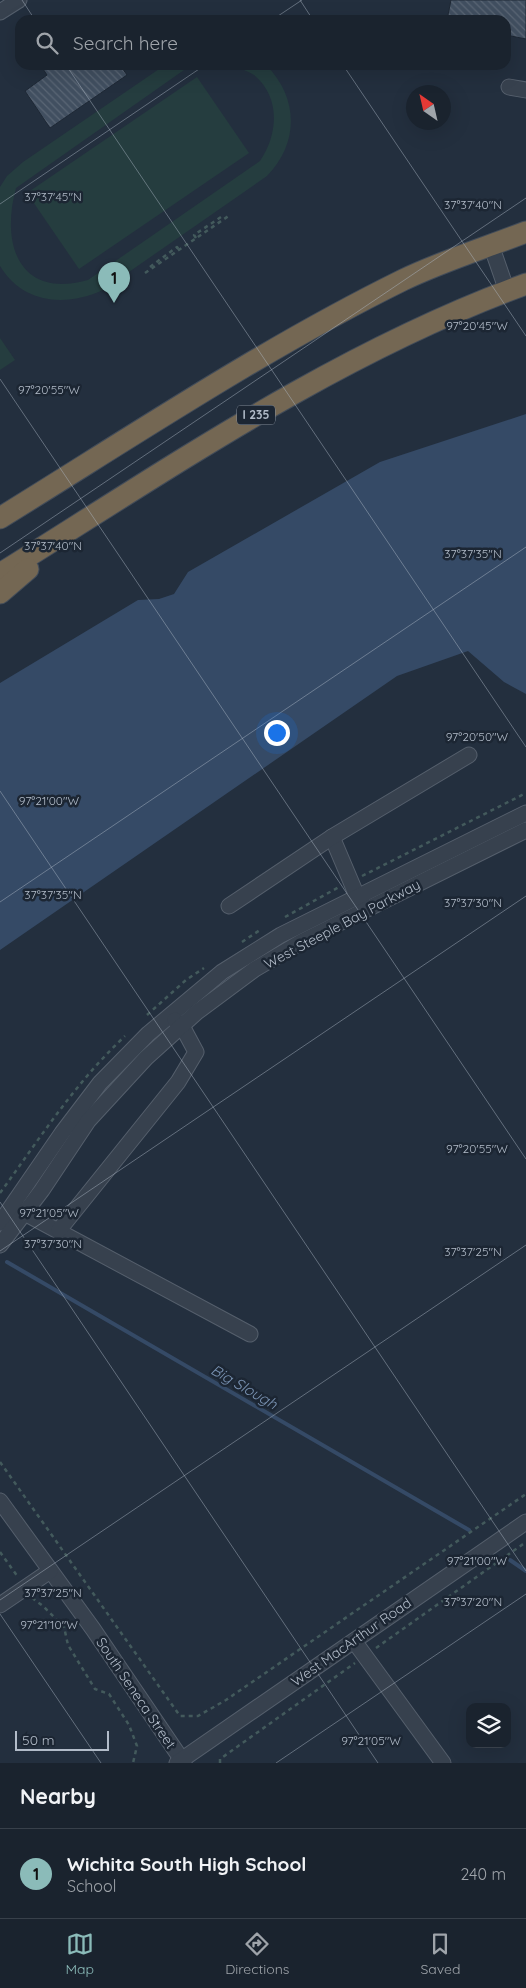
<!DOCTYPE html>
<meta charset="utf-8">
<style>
:root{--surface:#1a232e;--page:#232b36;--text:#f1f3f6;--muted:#9fa4aa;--line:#38404a;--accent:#8bbbb9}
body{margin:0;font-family:Quicksand,sans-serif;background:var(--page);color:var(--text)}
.controls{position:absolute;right:15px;bottom:15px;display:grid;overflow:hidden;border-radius:10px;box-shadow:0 5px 20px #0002}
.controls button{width:45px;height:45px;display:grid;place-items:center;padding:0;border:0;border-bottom:1px solid var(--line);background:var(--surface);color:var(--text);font:25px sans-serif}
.compass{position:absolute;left:406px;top:85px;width:45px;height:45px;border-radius:50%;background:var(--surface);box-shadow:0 5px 20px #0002;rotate:326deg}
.scale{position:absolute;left:15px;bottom:12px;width:94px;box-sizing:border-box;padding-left:5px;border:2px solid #b2bcc9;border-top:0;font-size:14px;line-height:18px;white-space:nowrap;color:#b2bcc9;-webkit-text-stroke:4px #1c2633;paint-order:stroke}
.you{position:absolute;left:276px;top:732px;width:18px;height:18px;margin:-12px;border:4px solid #fff;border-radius:50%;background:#1a73e8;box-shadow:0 0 0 8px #1a73e833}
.badge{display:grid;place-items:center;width:32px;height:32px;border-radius:50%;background:var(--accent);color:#111;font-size:16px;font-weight:700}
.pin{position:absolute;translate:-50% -41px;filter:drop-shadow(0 1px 2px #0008)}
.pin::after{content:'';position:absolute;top:26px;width:18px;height:15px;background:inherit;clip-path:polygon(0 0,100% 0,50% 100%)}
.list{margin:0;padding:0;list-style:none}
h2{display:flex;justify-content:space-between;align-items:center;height:65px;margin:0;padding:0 20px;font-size:21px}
h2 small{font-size:16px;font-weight:400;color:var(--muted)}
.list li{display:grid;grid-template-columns:32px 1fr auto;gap:15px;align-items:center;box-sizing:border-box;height:90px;padding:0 20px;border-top:1px solid var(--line)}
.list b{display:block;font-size:19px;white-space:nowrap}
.list p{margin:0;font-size:16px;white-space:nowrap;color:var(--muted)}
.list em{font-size:16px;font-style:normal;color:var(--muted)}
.icon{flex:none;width:28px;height:28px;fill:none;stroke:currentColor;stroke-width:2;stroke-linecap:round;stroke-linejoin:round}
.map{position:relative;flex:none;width:526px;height:1763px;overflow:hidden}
.search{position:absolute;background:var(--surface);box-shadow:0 5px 20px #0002;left:15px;right:15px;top:15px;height:55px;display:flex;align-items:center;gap:12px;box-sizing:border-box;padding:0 18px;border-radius:15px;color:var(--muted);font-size:19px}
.sheet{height:155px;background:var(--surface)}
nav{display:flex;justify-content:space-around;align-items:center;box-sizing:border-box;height:70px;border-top:1px solid var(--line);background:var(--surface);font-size:14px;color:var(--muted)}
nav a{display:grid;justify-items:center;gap:2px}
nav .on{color:var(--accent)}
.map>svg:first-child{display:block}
.garden{fill:#253d3f}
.water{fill:#354a66}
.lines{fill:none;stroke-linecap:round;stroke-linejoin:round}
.stream{stroke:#354a66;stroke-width:4}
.building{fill:url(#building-back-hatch);stroke:#1e2835}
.minor-casing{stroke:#555f6c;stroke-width:17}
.highway-casing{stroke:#424c59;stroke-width:23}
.path{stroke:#435a5c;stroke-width:2.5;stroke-dasharray:4 4;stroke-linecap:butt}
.minor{stroke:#37414e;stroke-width:15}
.highway{stroke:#746753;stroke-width:21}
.ticks{fill:none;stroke:#b2bcc9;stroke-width:1;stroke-opacity:0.45}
.labels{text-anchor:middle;stroke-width:5;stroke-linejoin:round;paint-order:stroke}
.shield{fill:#1c2633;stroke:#858f9c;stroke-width:1}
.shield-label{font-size:12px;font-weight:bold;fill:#b2bcc9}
.street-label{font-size:14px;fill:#b2bcc9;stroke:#1c2633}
.water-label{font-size:15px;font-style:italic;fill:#7992b2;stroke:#1c2633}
.ticks-label{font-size:12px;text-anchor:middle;fill:#b2bcc9;stroke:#1c2633;stroke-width:5;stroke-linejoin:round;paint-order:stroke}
</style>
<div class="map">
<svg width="526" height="1763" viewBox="0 0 526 1763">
<defs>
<pattern id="building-back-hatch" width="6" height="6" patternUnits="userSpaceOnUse" patternTransform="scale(1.25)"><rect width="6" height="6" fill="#414f60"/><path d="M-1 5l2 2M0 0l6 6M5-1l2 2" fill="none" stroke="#5a6675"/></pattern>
</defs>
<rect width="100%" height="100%" fill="#232f3e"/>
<g class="garden">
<path d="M 165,65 L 198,65 L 184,70 L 16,188 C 0,247 21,299 88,280 L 260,161 C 278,135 281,97 254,75 C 248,71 239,68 233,65 L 266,65 C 299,98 299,143 267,176 L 103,290 C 66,307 23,304 0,266 L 0,187 L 7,176 L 23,162 Z"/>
<polygon points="197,77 249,153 79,269 27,193"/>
<polygon points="0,338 15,360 0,370"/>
</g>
<polygon class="water" points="526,414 526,694 504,682 468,651 397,676 0,950 0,683 138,600 159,599 174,594 188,572 380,462"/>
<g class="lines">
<g class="stream">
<polyline points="7,1262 469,1530"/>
<polyline points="510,1560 526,1571"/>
</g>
</g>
<g class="building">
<polygon points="451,0 526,0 526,39 506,35 506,20 447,20"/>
<polygon points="50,65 120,65 127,75 50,128 25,91 47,75 43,69"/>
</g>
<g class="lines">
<g class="minor-casing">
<g id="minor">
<polyline points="0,12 19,0"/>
<polyline points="509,87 526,90"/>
<polyline points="491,245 507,291"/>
<polyline points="332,837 357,896 363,904"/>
<polyline points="229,906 332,837 469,755"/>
<polyline points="17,1209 250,1334"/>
<polyline points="0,1223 62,1133 100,1083 148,1034 222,972 281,935 526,813"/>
<polyline points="59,1230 178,1082 196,1052 182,1026 175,1020"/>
<polyline points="0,1245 42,1190 88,1121 146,1058 197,1012 255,969 301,942 526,830"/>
<polyline points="0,1501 93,1629 184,1763"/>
<polyline points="0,1605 50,1571"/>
<polyline points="354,1641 443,1763"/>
<polyline points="177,1763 526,1522"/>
</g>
</g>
<g class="highway-casing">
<g id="highway">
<path d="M 0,518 C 133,436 263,349 403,280 C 442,261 485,248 526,232"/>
<path d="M 0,574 C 170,468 337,353 526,284"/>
<polyline points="0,593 28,569"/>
</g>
</g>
<g class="path">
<polyline points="196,238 194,235 221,217"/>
<polyline points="150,267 177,247 179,250"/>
<polyline points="145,273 230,215"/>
<polyline points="362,876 526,793"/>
<polyline points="285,917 339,887"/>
<polyline points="242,942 260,930"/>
<polyline points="147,1015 186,980 204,968"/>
<path d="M 0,1193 C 40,1138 75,1083 125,1036"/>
<polyline points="0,1462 180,1716 198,1716 226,1700 526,1494"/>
<polyline points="0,1552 18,1577"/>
<polyline points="32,1598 43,1606 64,1627 68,1645 95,1689 109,1694 129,1725 137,1746 133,1763"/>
<polyline points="376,1648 526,1542"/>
<polyline points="220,1763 220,1759 355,1663"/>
</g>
<use href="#minor" class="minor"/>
<use href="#highway" class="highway"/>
</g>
<path class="ticks" d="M 22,0 L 35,20M 300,0 L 313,20M 272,20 L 302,0M 66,65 L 526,747M 343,65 L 526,336M 0,204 L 205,65M 0,379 L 526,1159M 0,553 L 526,198M 0,791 L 526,1571M 0,902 L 526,547M 0,1202 L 378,1763M 0,1251 L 526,896M 0,1600 L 526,1245M 0,1614 L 101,1763M 276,1763 L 526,1594"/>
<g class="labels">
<rect class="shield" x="237" y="405.5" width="38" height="19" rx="4"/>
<g class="shield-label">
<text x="256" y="419">I 235</text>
</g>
<g class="street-label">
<text transform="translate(342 924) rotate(-28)" y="5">West Steeple Bay Parkway</text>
<text transform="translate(351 1642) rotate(-35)" y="5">West MacArthur Road</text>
<text transform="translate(136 1693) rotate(56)" y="5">South Seneca Street</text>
</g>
<g class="water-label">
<text transform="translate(244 1387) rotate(30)" y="5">Big Slough</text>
</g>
</g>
<g class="ticks-label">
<text x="53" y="201">37°37'45"N</text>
<text x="473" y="209">37°37'40"N</text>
<text x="477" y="330">97°20'45"W</text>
<text x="49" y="394">97°20'55"W</text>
<text x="53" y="550">37°37'40"N</text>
<text x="473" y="558">37°37'35"N</text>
<text x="477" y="741">97°20'50"W</text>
<text x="49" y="805">97°21'00"W</text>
<text x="53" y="899">37°37'35"N</text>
<text x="473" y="907">37°37'30"N</text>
<text x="477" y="1153">97°20'55"W</text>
<text x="49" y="1217">97°21'05"W</text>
<text x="53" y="1248">37°37'30"N</text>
<text x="473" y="1256">37°37'25"N</text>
<text x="477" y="1565">97°21'00"W</text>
<text x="53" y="1597">37°37'25"N</text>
<text x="473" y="1606">37°37'20"N</text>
<text x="49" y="1629">97°21'10"W</text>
<text x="371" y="1745">97°21'05"W</text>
</g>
</svg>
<div class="controls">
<button><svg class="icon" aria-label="layers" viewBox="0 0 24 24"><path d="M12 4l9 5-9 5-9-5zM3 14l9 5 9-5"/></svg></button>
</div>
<svg class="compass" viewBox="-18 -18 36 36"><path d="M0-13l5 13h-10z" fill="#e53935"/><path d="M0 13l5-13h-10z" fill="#9fa4aa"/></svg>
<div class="scale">50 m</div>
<div class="you"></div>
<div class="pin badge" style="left:114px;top:303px">1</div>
<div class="search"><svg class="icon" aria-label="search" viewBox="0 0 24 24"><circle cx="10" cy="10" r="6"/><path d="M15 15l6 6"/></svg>Search here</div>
</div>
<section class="sheet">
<h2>Nearby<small></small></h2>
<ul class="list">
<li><span class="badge">1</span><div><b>Wichita South High School</b><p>School</p></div><em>240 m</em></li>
</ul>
</section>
<nav>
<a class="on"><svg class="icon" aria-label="map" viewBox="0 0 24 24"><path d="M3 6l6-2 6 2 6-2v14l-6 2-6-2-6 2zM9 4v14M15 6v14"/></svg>Map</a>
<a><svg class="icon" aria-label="directions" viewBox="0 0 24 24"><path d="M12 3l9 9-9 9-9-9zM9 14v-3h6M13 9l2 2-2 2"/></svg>Directions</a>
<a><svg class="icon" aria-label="saved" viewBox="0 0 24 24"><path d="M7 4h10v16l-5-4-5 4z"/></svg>Saved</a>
</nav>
